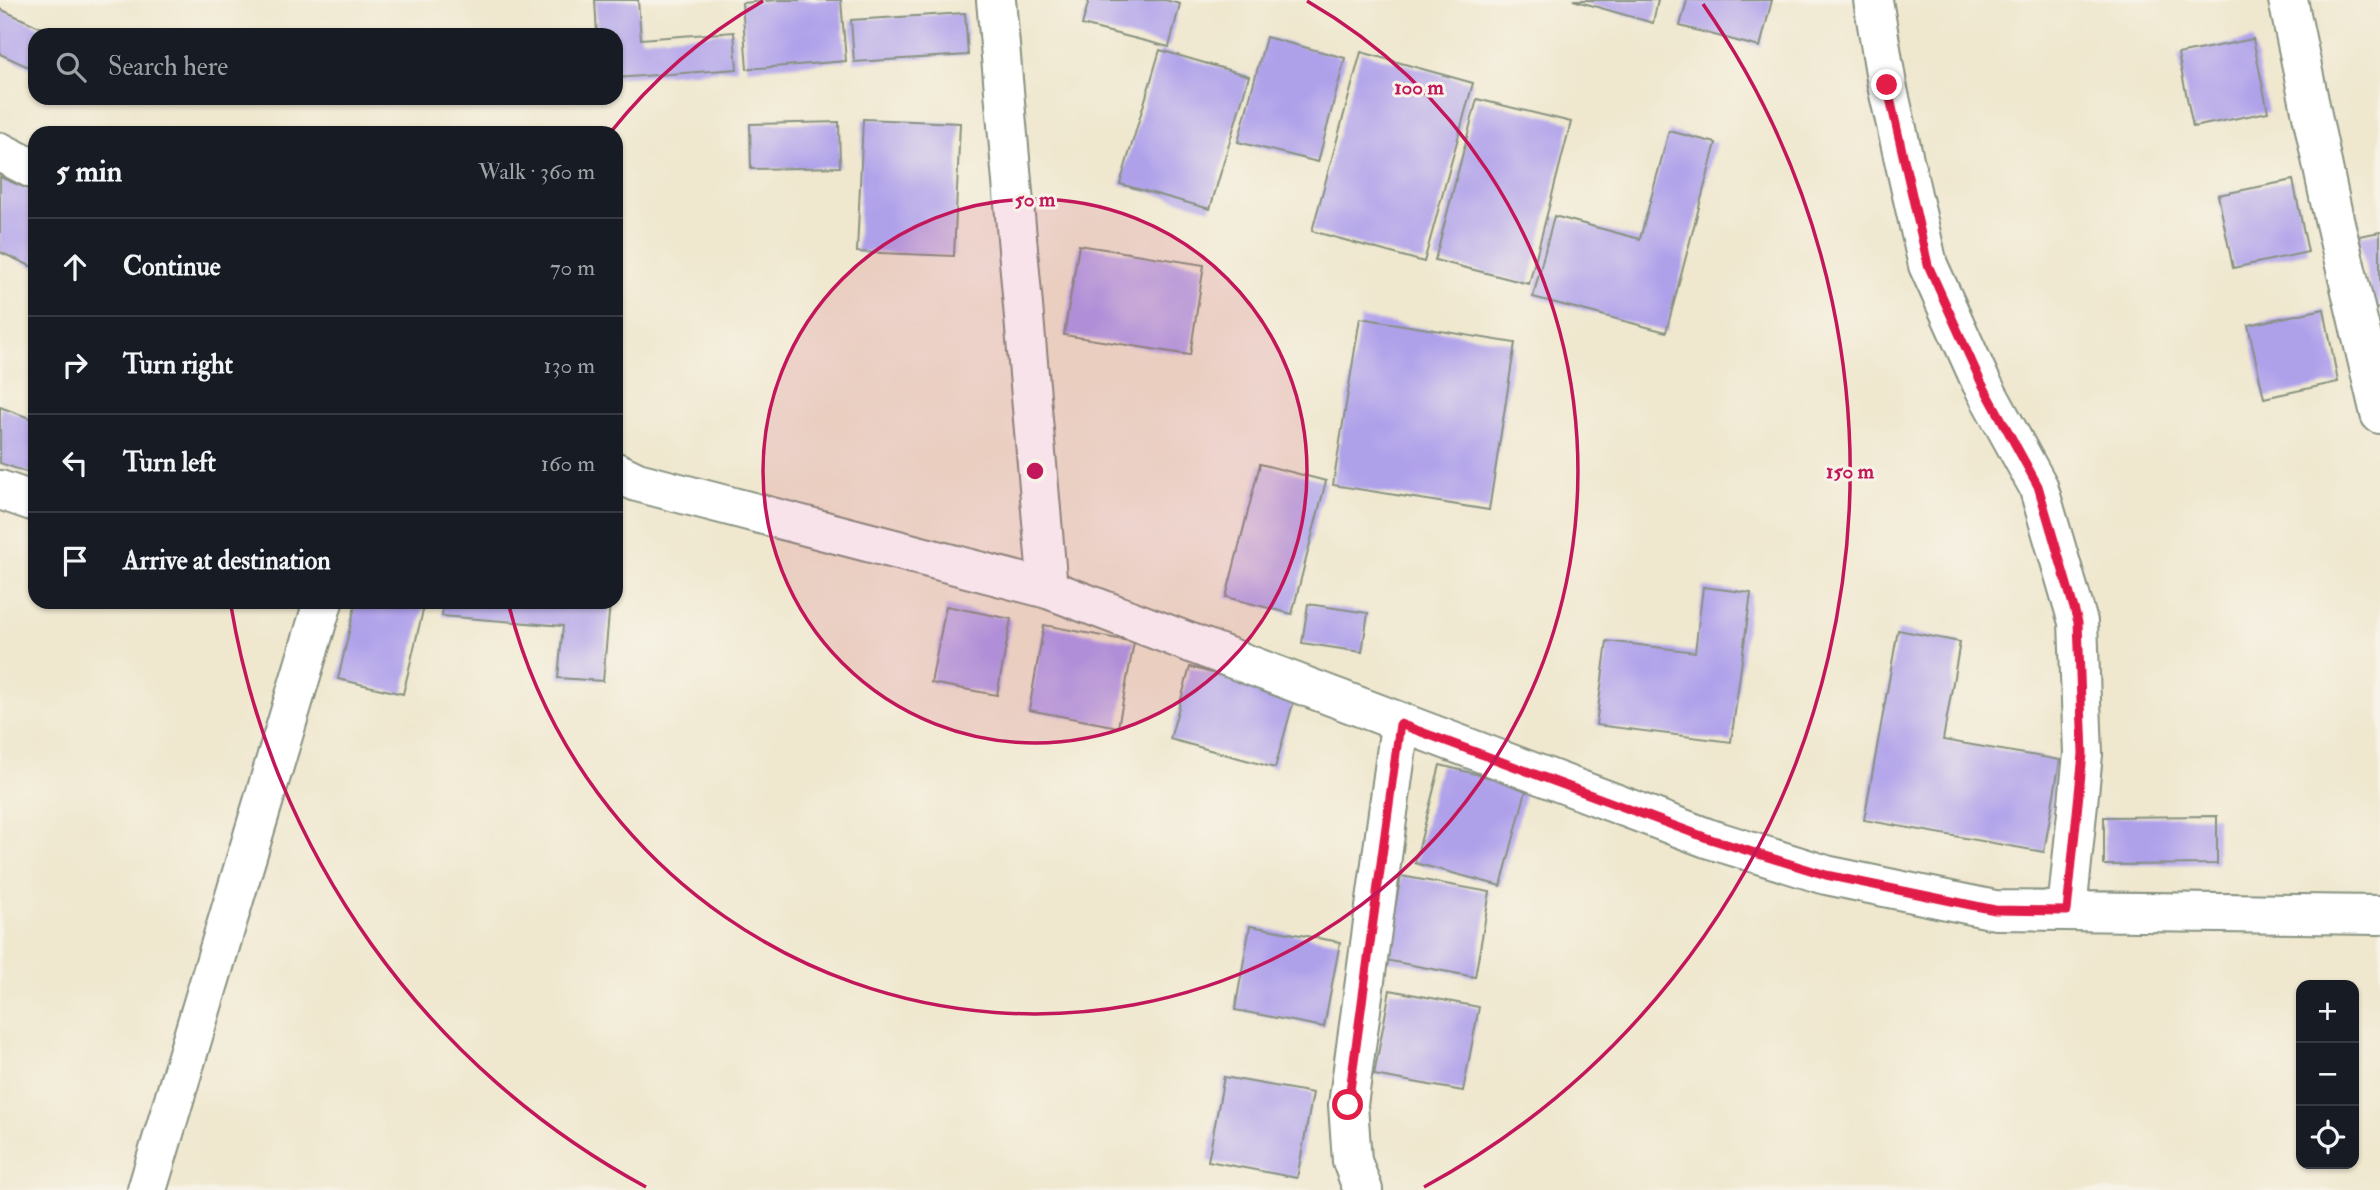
<!DOCTYPE html>
<meta charset="utf-8">
<style>
:root{--surface:#171b24;--page:#20242c;--text:#f1f3f6;--muted:#9ea1a6;--line:#363941}
body{margin:0;font-family:"IM FELL Double Pica",serif;background:var(--page);color:var(--text)}
.controls{position:absolute;right:21px;bottom:21px;display:grid;overflow:hidden;border-radius:14px;box-shadow:0 2px 5px #0004}
.controls button{width:63px;height:63px;display:grid;place-items:center;padding:0;border:0;border-bottom:2px solid var(--line);background:var(--surface);color:var(--text);font:35px sans-serif}
.stop{position:absolute;width:21px;height:21px;margin:-16px;border:5px solid #e11d48;border-radius:50%;background:#fff}
.stop.end{background:#e11d48;border-color:#fff;box-shadow:0 2px 7px #0008}
.list{margin:0;padding:0;list-style:none}
h2{display:flex;justify-content:space-between;align-items:center;height:91px;margin:0;padding:0 28px;font-size:30px}
h2 small{font-size:23px;font-weight:400;color:var(--muted)}
.list li{display:grid;grid-template-columns:46px 1fr auto;gap:21px;align-items:center;box-sizing:border-box;height:98px;padding:0 28px;border-top:2px solid var(--line)}
.list b{display:block;font-size:26px;white-space:nowrap}
.list em{font-size:23px;font-style:normal;color:var(--muted)}
.icon{flex:none;width:38px;height:38px;fill:none;stroke:currentColor;stroke-width:2;stroke-linecap:round;stroke-linejoin:round}
.map{position:relative;flex:none;width:2380px;height:1190px;overflow:hidden}
.search{position:absolute;background:var(--surface);box-shadow:0 2px 5px #0004;left:28px;top:28px;width:595px;height:77px;display:flex;align-items:center;gap:18px;box-sizing:border-box;padding:0 24px;border-radius:21px;color:var(--muted);font-size:26px}
.panel{position:absolute;background:var(--surface);box-shadow:0 2px 5px #0004;left:28px;top:126px;width:595px;height:483px;border-radius:21px}
.map>svg:first-child{display:block}
.building{fill:#afa0ea}
.lines{fill:none;stroke-linecap:round;stroke-linejoin:round}
.minor-casing{stroke:#879281;stroke-width:42}
.minor{stroke:#fff;stroke-width:38}
.route{stroke:#e11d48;stroke-width:9}
.ring{fill:none;stroke:#c2185b;stroke-width:3.5}
.centre{fill:#c2185b;stroke:#f7f3e8;stroke-width:3.5}
.ring-label{font-size:21px;text-anchor:middle;font-weight:bold;fill:#c2185b;stroke:#f7f3e8;stroke-width:6;stroke-linejoin:round;paint-order:stroke}
</style>
<div class="map">
<svg width="2380" height="1190" viewBox="0 0 2380 1190">
<rect width="100%" height="100%" fill="#f7f3e8"/>
<filter id="ink" filterUnits="userSpaceOnUse"><feTurbulence type="fractalNoise" baseFrequency=".0143" numOctaves="2"/><feDisplacementMap in="SourceGraphic" scale="14" xChannelSelector="R" yChannelSelector="G"/><feConvolveMatrix kernelMatrix="1 2 1 2 8 2 1 2 1" color-interpolation-filters="sRGB"/></filter>
<filter id="wash" filterUnits="userSpaceOnUse"><feTurbulence type="fractalNoise" baseFrequency=".00686" numOctaves="4" result="noise"/><feDisplacementMap in="SourceGraphic" scale="28" xChannelSelector="R" yChannelSelector="G"/><feGaussianBlur stdDeviation="1.57" result="paint"/><feColorMatrix in="noise" values="0 0 0 0 0 0 0 0 0 0 0 0 0 0 0 0 0 1.4 0 .05"/><feComposite in="paint" operator="in"/></filter>
<g filter="url(#wash)">
<rect width="100%" height="100%" fill="#efe7ce"/>
<g id="blocks">
<g class="building">
<polygon points="595,0 638,0 641,39 734,32 737,69 616,78 616,35 597,35"/>
<polygon points="779,0 841,0 846,61 747,69 742,3"/>
<polygon points="1089,0 1165,0 1180,4 1169,47 1082,25"/>
<polygon points="1573,0 1658,0 1653,23"/>
<polygon points="1687,0 1772,0 1760,47 1680,26"/>
<polygon points="0,9 57,35 35,35 35,70 0,54"/>
<polygon points="965,13 968,55 854,62 851,20"/>
<polygon points="1266,37 1345,58 1318,162 1238,142"/>
<polygon points="2253,39 2268,112 2193,127 2178,54"/>
<polygon points="1160,50 1249,76 1210,209 1120,184"/>
<polygon points="1361,52 1473,83 1424,262 1312,231"/>
<polygon points="1477,99 1571,122 1529,284 1435,260"/>
<polygon points="863,119 960,123 954,256 857,252"/>
<polygon points="839,122 840,167 751,169 750,124"/>
<polygon points="1669,131 1716,143 1666,332 1533,297 1554,216 1640,239"/>
<polygon points="0,177 35,192 35,268 0,252"/>
<polygon points="2293,180 2308,252 2233,268 2218,195"/>
<polygon points="2380,232 2380,308 2374,309 2359,236"/>
<polygon points="1079,245 1204,265 1190,355 1064,335"/>
<polygon points="2324,309 2338,382 2264,398 2248,325"/>
<polygon points="1360,318 1515,343 1489,510 1333,485"/>
<polygon points="0,407 35,420 35,475 0,463"/>
<polygon points="1260,464 1326,481 1292,614 1226,597"/>
<polygon points="1703,587 1751,593 1731,742 1596,725 1607,641 1695,652"/>
<polygon points="356,602 425,602 403,694 338,679"/>
<polygon points="443,602 610,602 603,681 558,678 563,626 442,616"/>
<polygon points="1308,604 1368,613 1362,652 1302,643"/>
<polygon points="946,606 1011,619 997,695 931,683"/>
<polygon points="1044,625 1134,642 1118,727 1029,710"/>
<polygon points="1898,630 1960,642 1943,740 2060,760 2044,852 1864,820"/>
<polygon points="1190,667 1295,696 1275,768 1170,739"/>
<polygon points="1440,765 1527,787 1501,886 1415,863"/>
<polygon points="2217,816 2217,864 2104,865 2104,817"/>
<polygon points="1401,876 1490,892 1475,977 1385,960"/>
<polygon points="1250,926 1340,942 1324,1027 1235,1010"/>
<polygon points="1390,990 1479,1007 1463,1091 1374,1075"/>
<polygon points="1224,1077 1313,1093 1297,1178 1208,1161"/>
</g>
</g>
</g>
<g filter="url(#ink)">
<use href="#blocks" fill-opacity="0" stroke="#879281" stroke-width="2"/>
<g class="lines">
<g class="minor-casing">
<g id="minor">
<polyline points="1873,0 1887,85 1928,265 1981,382 2038,486 2078,622 2083,754 2067,911"/>
<polyline points="2288,0 2331,206 2380,414"/>
<polyline points="0,152 35,170"/>
<polyline points="616,472 637,482 1048,589 996,0"/>
<polyline points="0,490 35,502"/>
<polyline points="1048,589 1707,838 1826,875 1995,910 2380,915"/>
<polyline points="147,1190 323,602"/>
<polyline points="1363,1190 1352,1161 1348,1105 1400,725"/>
</g>
</g>
<use href="#minor" class="minor"/>
</g>
</g>
<g class="lines" filter="url(#ink)">
<polyline class="route" points="1348,1105 1400,724 1707,838 1826,875 1995,910 2067,911 2083,754 2078,622 2038,486 1981,382 1928,265 1887,85"/>
</g>
<circle cx="1035" cy="471" r="272" fill="#c2185b" fill-opacity=".12"/>
<g class="ring">
<circle cx="1035" cy="471" r="272"/>
<path d="M610 133A543 543 0 0 1 763 1M1307 1A543 543 0 1 1 508 602"/>
<path d="M646 1187A815 815 0 0 1 231 606M1703 4A815 815 0 0 1 1424 1187"/>
</g>
<circle cx="1035" cy="471" r="10" class="centre"/>
<g class="ring-label">
<text x="1419" y="94">100 m</text>
<text x="1035" y="206">50 m</text>
<text x="1850" y="478">150 m</text>
</g>
</svg>
<div class="controls">
<button>+</button>
<button>−</button>
<button><svg class="icon" aria-label="locate" viewBox="0 0 24 24"><circle cx="12" cy="12" r="6"/><path d="M12 2v4M12 18v4M2 12h4M18 12h4"/></svg></button>
</div>
<div class="stop" style="left:1348px;top:1105px"></div>
<div class="stop end" style="left:1887px;top:85px"></div>
<div class="search"><svg class="icon" aria-label="search" viewBox="0 0 24 24"><circle cx="10" cy="10" r="6"/><path d="M15 15l6 6"/></svg>Search here</div>
<section class="panel">
<h2>5 min<small>Walk · 360 m</small></h2>
<ul class="list">
<li><svg class="icon" aria-label="ahead" viewBox="0 0 24 24"><path d="M12 20V5M6 11l6-6 6 6"/></svg><div><b>Continue</b></div><em>70 m</em></li>
<li><svg class="icon" aria-label="right" viewBox="0 0 24 24"><path d="M7 20v-9h11M14 6l5 5-5 5"/></svg><div><b>Turn right</b></div><em>130 m</em></li>
<li><svg class="icon" aria-label="left" viewBox="0 0 24 24"><path d="M17 20v-9H6M10 6l-5 5 5 5"/></svg><div><b>Turn left</b></div><em>160 m</em></li>
<li><svg class="icon" aria-label="arrive" viewBox="0 0 24 24"><path d="M6 21V4h12l-3 4 3 4H6"/></svg><div><b>Arrive at destination</b></div></li>
</ul>
</section>
</div>
